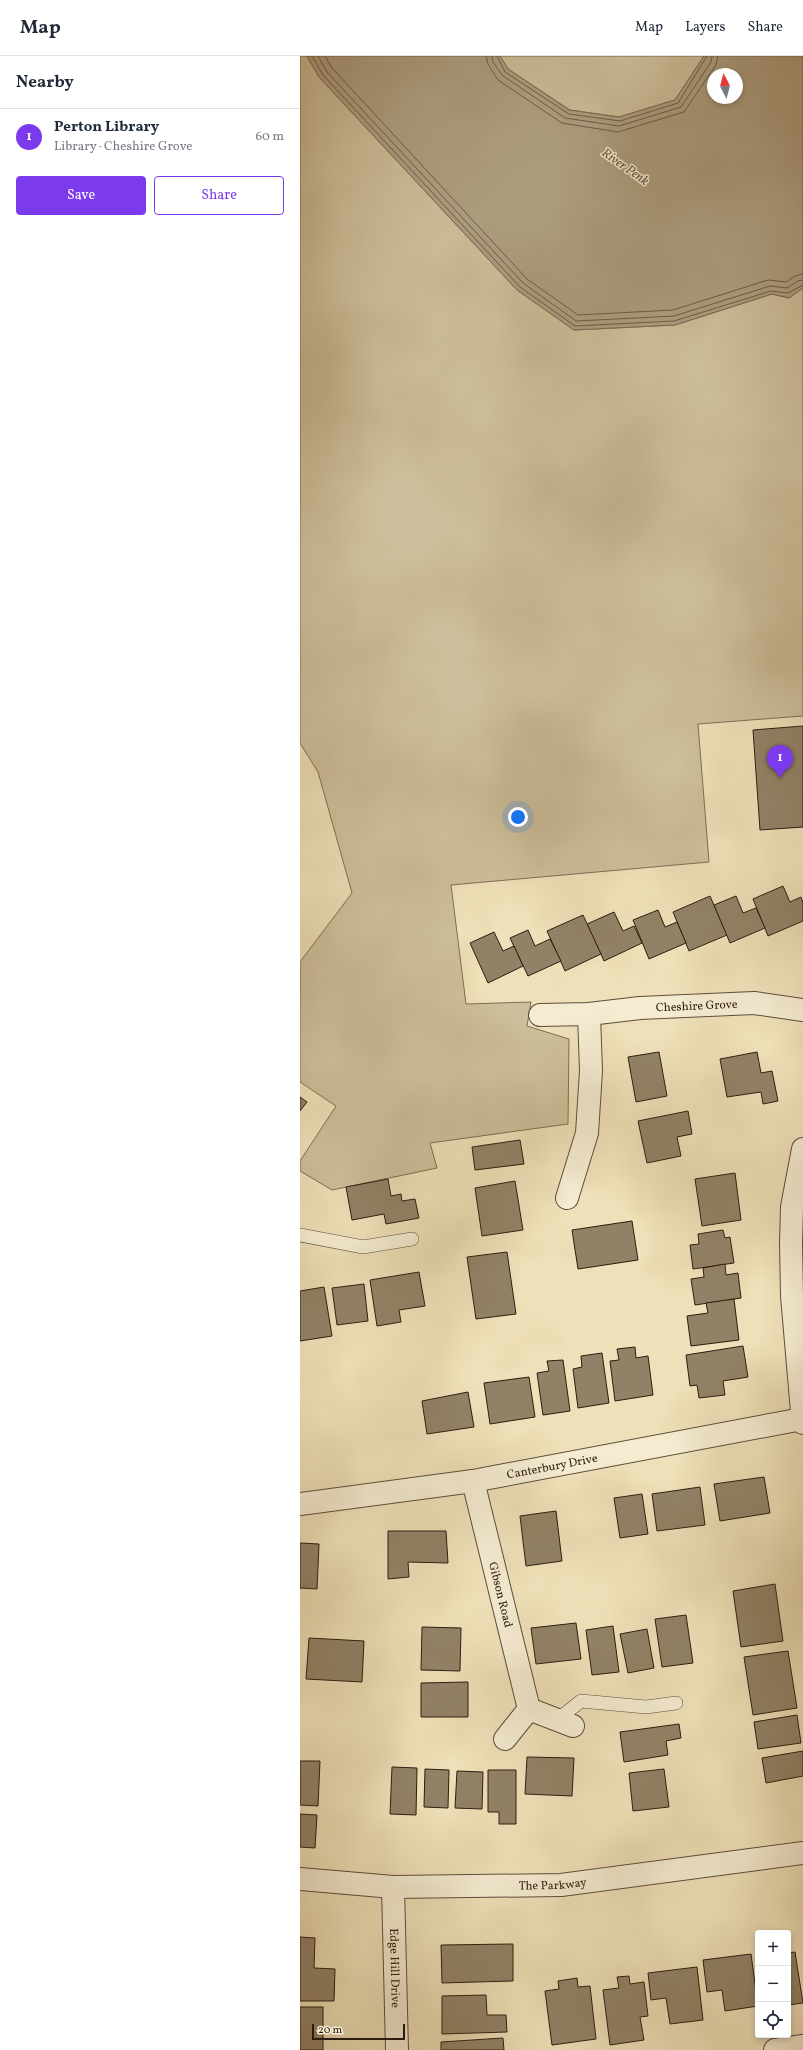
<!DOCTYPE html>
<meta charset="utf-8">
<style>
:root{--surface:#fff;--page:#f6f6f7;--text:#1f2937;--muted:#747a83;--line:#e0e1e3;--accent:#7c3aed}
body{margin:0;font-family:Vollkorn,serif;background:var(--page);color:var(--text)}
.controls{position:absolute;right:12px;bottom:12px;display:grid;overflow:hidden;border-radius:4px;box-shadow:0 2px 6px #0003}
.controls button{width:36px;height:36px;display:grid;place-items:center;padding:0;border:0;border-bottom:1px solid var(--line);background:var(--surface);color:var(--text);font:20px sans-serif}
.compass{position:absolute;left:407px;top:12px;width:36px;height:36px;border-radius:50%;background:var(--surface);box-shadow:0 2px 6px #0003;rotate:353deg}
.scale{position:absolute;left:12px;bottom:10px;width:93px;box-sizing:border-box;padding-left:4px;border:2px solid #2d1c10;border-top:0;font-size:11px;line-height:14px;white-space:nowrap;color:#2d1c10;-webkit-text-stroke:3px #f4ebd1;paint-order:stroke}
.you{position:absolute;left:218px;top:761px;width:14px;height:14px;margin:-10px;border:3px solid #fff;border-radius:50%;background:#1a73e8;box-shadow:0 0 0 6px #1a73e833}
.badge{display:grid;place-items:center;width:26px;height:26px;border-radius:50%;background:var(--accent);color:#fff;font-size:13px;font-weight:700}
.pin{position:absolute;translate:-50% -33px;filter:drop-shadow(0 1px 2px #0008)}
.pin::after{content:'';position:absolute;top:21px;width:14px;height:12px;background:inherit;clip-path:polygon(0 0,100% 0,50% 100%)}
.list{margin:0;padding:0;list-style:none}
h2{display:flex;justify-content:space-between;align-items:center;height:52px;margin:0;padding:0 16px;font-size:17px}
h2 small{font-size:13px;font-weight:400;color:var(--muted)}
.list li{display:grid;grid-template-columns:26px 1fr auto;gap:12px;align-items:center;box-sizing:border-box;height:56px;padding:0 16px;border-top:1px solid var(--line)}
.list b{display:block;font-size:15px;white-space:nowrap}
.list p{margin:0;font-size:13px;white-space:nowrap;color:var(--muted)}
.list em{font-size:13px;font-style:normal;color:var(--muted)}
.actions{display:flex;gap:8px;padding:12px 16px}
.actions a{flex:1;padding:9px 0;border:1px solid var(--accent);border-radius:4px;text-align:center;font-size:14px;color:var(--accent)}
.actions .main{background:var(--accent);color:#fff}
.icon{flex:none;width:22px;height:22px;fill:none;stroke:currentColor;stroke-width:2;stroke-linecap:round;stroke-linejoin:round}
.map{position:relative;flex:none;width:503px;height:1994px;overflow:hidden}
header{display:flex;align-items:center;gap:24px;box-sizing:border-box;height:56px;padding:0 20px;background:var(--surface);border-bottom:1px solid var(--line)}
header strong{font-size:19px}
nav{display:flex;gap:22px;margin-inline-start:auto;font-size:14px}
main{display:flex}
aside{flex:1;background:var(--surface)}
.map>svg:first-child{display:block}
.green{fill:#cdbf9b;stroke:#7d6e56}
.water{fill:#ac9d7f;stroke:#796953;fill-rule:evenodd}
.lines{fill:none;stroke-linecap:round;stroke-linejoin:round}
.shore{stroke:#6c5c48;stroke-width:1}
.building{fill:#918267;stroke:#2d1c10}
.service-casing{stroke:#5d4d3a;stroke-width:14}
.minor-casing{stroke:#5d4d3a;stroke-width:24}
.tertiary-casing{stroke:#5d4d3a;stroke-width:24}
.service{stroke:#f4ebd1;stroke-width:13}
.minor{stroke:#f4ebd1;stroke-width:22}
.tertiary{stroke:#f4ebd1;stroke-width:22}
.labels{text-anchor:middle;stroke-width:3;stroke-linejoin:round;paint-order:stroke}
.street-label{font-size:12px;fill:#2d1c10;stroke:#f4ebd1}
.water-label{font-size:13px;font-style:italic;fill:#60503c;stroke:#f4ebd1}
</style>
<header>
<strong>Map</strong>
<nav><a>Map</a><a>Layers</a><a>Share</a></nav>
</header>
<main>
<aside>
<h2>Nearby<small></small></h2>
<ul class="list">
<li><span class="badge">1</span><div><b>Perton Library</b><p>Library · Cheshire Grove</p></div><em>60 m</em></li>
</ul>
<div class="actions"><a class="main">Save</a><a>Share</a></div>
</aside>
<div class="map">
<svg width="503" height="1994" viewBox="0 0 503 1994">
<rect width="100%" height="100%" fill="#eee0b8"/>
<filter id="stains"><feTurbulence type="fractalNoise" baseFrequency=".005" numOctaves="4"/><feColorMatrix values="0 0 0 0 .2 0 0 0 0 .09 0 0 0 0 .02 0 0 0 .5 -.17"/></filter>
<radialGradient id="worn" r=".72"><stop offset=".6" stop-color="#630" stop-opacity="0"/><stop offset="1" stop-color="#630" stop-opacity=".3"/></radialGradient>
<g class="green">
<polygon points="0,0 7,0 19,21 217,234 274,274 375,269 472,238 489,242 503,232 503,660 398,668 409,806 151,829 166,948 231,946 227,970 269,983 268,1068 130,1087 137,1112 32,1134 0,1115 0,1105 36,1050 0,1026 0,906 52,837 18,716 0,687"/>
<polygon points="200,0 404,0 375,44 319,61 270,54 208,13"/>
</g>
<path class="water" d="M 7,0 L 200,0 L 208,13 L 269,54 L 319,61 L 375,44 L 404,0 L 503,0 L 503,232 L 489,242 L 472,238 L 375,269 L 274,274 L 217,234 L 19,21 ZM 413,18 L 437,18 L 437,42 L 413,42 Z"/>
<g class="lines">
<g class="shore">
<polyline points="12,0 23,19 220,231 275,270 374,265 471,235 488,237 503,229"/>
<polyline points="18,0 27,16 223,227 276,265 374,260 470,230 487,232 498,225 503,224"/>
<polyline points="25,0 32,12 227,223 278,259 373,254 468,224 486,226 495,220 503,218"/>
<polyline points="186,0 188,8 198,24 262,67 318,76 384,56 416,9 418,0"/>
<polyline points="192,0 193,6 202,19 265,62 319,70 381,51 411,6 412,0"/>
<polyline points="197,0 205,16 269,58 320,65 378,47 407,0"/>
</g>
</g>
<g class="building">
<polygon points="503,670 503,771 460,774 453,674"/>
<polygon points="483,830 490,846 501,841 503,847 503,865 468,880 453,843"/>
<polygon points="410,840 427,879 389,895 373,856"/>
<polygon points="436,840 443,857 456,852 465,872 430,887 414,849"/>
<polygon points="358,854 365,871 377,866 386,887 349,903 333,864"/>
<polygon points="314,856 323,875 334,870 342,887 304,905 287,868"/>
<polygon points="283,859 301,898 265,915 247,875"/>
<polygon points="228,874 235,890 250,883 261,905 228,920 210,882"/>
<polygon points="194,876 203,895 214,890 223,910 188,927 170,887"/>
<polygon points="359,996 367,1040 336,1046 328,1001"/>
<polygon points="457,996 461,1017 472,1015 478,1045 463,1048 461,1036 427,1041 420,1003"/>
<polygon points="0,1041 7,1046 0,1055"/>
<polygon points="388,1055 392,1078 377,1081 381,1100 347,1107 338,1065"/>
<polygon points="220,1084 224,1108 175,1114 172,1091"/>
<polygon points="435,1117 441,1164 402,1170 395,1123"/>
<polygon points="88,1123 91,1140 101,1138 102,1145 115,1143 119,1162 86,1168 84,1158 52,1164 46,1131"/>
<polygon points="215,1125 223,1174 182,1180 175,1132"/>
<polygon points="332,1165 338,1204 278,1213 272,1174"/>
<polygon points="423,1174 425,1182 430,1181 434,1207 393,1213 390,1189 399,1188 398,1178"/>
<polygon points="207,1196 216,1258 176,1263 167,1201"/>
<polygon points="425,1208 426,1219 438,1217 441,1242 395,1249 391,1223 404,1221 403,1212"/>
<polygon points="119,1216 125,1250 99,1254 101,1266 77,1270 70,1224"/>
<polygon points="64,1228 68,1265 37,1269 32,1232"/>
<polygon points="24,1231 32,1280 0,1285 0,1235"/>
<polygon points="434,1243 439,1284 391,1290 387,1260 408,1257 406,1247"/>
<polygon points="443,1290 448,1321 423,1325 425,1339 399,1342 397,1329 390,1330 386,1299"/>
<polygon points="335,1291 336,1302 348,1300 353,1339 315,1345 310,1305 319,1304 317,1293"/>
<polygon points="302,1297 309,1347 278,1352 273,1313 282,1311 281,1300"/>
<polygon points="263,1304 270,1355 243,1359 237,1317 249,1315 247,1305"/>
<polygon points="229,1321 235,1361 190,1368 184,1327"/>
<polygon points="168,1336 174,1371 127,1378 122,1345"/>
<polygon points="464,1421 470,1457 420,1465 414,1428"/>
<polygon points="400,1431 405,1469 357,1475 352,1438"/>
<polygon points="342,1438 348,1478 320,1482 314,1442"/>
<polygon points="256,1455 262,1505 226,1510 220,1460"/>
<polygon points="88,1475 146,1475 148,1507 108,1506 109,1521 88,1523"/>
<polygon points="0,1487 19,1488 17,1533 0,1532"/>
<polygon points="475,1528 483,1585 441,1591 433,1535"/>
<polygon points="386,1559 393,1607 362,1611 355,1563"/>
<polygon points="276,1567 281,1603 236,1608 231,1572"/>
<polygon points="313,1570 319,1616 292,1619 286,1574"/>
<polygon points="122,1571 161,1572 160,1615 121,1614"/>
<polygon points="347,1573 354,1612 328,1617 320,1578"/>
<polygon points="9,1582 64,1585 62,1626 6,1623"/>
<polygon points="488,1595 497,1652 453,1659 444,1601"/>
<polygon points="168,1626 168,1661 121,1661 121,1627"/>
<polygon points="497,1659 501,1687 458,1693 454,1666"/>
<polygon points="379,1668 381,1682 366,1685 368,1699 324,1706 320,1676"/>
<polygon points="503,1695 503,1720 466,1727 462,1702"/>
<polygon points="227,1701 274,1702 272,1740 225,1738"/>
<polygon points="0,1705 20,1705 18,1750 0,1749"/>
<polygon points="92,1711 117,1712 116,1759 90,1758"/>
<polygon points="125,1713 149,1714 148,1752 124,1751"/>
<polygon points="364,1713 369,1751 333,1755 329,1717"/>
<polygon points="188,1714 216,1714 216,1768 199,1768 199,1756 188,1756"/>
<polygon points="157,1715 183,1716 182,1753 155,1752"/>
<polygon points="0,1758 17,1759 15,1792 0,1791"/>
<polygon points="0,1881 15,1882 14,1912 35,1913 34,1945 0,1945"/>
<polygon points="213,1888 213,1925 142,1927 141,1889"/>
<polygon points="495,1896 503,1947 488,1949 488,1897"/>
<polygon points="451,1898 458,1950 425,1955 422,1934 407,1936 403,1904"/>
<polygon points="397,1911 403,1964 370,1968 366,1942 351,1944 348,1917"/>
<polygon points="329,1920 330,1928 344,1926 348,1960 340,1961 344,1984 310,1989 303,1934 319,1932 317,1921"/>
<polygon points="277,1922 278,1931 290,1930 296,1983 252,1989 245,1935 259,1933 258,1925"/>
<polygon points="186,1939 187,1959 206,1959 207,1976 142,1978 142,1940"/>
<rect x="0" y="1951" width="23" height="43"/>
<polygon points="203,1982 204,1994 141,1994 141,1986"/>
</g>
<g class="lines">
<g class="service-casing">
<g id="service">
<polyline points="0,1179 63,1191 112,1183"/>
<polyline points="257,1664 281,1645 346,1651 376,1647"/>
</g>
</g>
<g class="minor-casing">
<g id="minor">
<path id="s1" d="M 240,959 L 289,958 L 340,952 L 454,947 L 503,954"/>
<polyline points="503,1093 492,1151 491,1187 492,1240 503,1367"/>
<polyline points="267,1142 287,1077 291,1015 289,958"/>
<path id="s2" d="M 173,1425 L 229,1653"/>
<path id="s3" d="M 0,1448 L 173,1425 L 502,1363"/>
<polyline points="205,1683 229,1653 273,1670"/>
<path id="s4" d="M 93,1831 L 97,1994"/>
<polyline points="475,1994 503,1990"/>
</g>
</g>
<g class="tertiary-casing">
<g id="tertiary">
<path id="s5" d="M 0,1823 L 93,1831 L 261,1829 L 503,1797"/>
</g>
</g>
<use href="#service" class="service"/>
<use href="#minor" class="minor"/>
<use href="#tertiary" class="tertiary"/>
</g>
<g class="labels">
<g class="street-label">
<text dy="4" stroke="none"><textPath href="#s1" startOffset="157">Cheshire Grove</textPath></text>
<text dy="4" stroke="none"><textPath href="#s3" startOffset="255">Canterbury Drive</textPath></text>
<text dy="4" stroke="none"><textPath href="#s2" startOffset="117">Gibson Road</textPath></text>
<text dy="4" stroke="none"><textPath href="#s5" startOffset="253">The Parkway</textPath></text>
<text dy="4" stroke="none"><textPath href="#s4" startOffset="81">Edge Hill Drive</textPath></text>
</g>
<g class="water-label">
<text transform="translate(326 110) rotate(35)" y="5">River Penk</text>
</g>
</g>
<rect width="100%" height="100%" filter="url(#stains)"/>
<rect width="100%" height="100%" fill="url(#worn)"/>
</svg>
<div class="controls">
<button>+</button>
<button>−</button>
<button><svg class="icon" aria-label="locate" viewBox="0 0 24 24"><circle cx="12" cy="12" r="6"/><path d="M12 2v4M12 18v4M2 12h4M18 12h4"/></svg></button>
</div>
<svg class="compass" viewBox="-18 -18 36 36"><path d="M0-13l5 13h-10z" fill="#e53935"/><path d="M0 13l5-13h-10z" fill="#747a83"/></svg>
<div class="scale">20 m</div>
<div class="you"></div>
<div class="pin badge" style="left:480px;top:722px">1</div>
</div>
</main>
